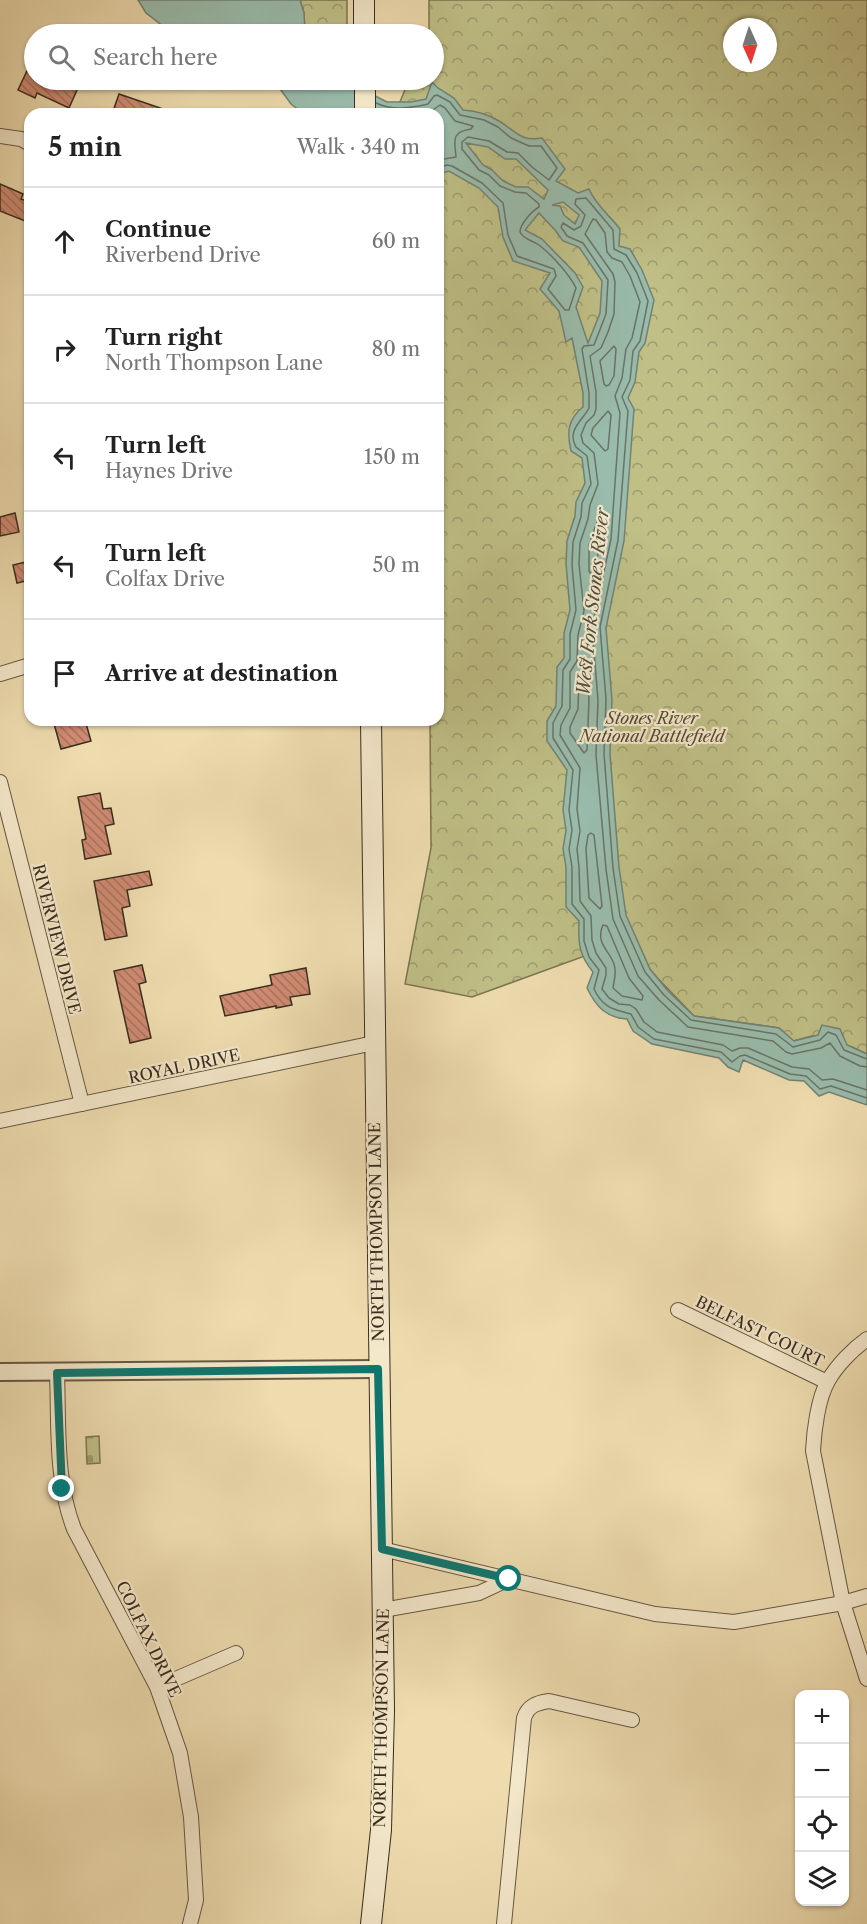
<!DOCTYPE html>
<meta charset="utf-8">
<style>
:root{--surface:#fff;--page:#f2f2f2;--text:#222;--muted:#767676;--line:#e0e0e0}
body{margin:0;font-family:"Libre Caslon Text",serif;background:var(--page);color:var(--text)}
.controls{position:absolute;right:18px;bottom:18px;display:grid;overflow:hidden;border-radius:12px;box-shadow:0 2px 4px #0004}
.controls button{width:54px;height:54px;display:grid;place-items:center;padding:0;border:0;border-bottom:2px solid var(--line);background:var(--surface);color:var(--text);font:30px sans-serif}
.compass{position:absolute;left:723px;top:18px;width:54px;height:54px;border-radius:50%;background:var(--surface);box-shadow:0 2px 4px #0004;rotate:177deg}
.stop{position:absolute;width:18px;height:18px;margin:-14px;border:4px solid #0f766e;border-radius:50%;background:#fff}
.stop.end{background:#0f766e;border-color:#fff;box-shadow:0 2px 6px #0008}
.list{margin:0;padding:0;list-style:none}
h2{display:flex;justify-content:space-between;align-items:center;height:78px;margin:0;padding:0 24px;font-size:26px}
h2 small{font-size:20px;font-weight:400;color:var(--muted)}
.list li{display:grid;grid-template-columns:39px 1fr auto;gap:18px;align-items:center;box-sizing:border-box;height:108px;padding:0 24px;border-top:2px solid var(--line)}
.list b{display:block;font-size:22px;white-space:nowrap}
.list p{margin:0;font-size:20px;white-space:nowrap;color:var(--muted)}
.list em{font-size:20px;font-style:normal;color:var(--muted)}
.icon{flex:none;width:33px;height:33px;fill:none;stroke:currentColor;stroke-width:2;stroke-linecap:round;stroke-linejoin:round}
.map{position:relative;flex:none;width:867px;height:1924px;overflow:hidden}
.search{position:absolute;background:var(--surface);box-shadow:0 2px 4px #0004;left:24px;top:24px;width:420px;height:66px;display:flex;align-items:center;gap:15px;box-sizing:border-box;padding:0 21px;border-radius:33px;color:var(--muted);font-size:22px}
.panel{position:absolute;background:var(--surface);box-shadow:0 2px 4px #0004;left:24px;top:108px;width:420px;height:618px;border-radius:18px}
.map>svg:first-child{display:block}
.forest{fill:url(#forest-crowns);stroke:#7c7652;stroke-width:1.5;fill-rule:evenodd}
.cemetery{fill:url(#cemetery-stones);stroke:#7c7652;stroke-width:1.5}
.water{fill:#99bcac;stroke:#738274;stroke-width:1.5;fill-rule:evenodd}
.lines{fill:none;stroke-linecap:round;stroke-linejoin:round}
.shore{stroke:#697466;stroke-width:1.5}
.building{fill:url(#building-back-hatch);stroke:#392c1f;stroke-width:1.5}
.minor-casing{stroke:#665843;stroke-width:16}
.tertiary-casing{stroke:#665843;stroke-width:20}
.secondary-casing{stroke:#392c1f;stroke-width:22}
.minor{stroke:#f4e8cb;stroke-width:14}
.tertiary{stroke:#f4e8cb;stroke-width:16}
.secondary{stroke:#f4e8cb;stroke-width:20}
.route{stroke:#0f766e;stroke-width:8}
.labels{text-anchor:middle;stroke-width:4.5;stroke-linejoin:round;paint-order:stroke}
.park-label{font-size:16px;font-style:italic;fill:#544934;stroke:#f4e8cb}
.street-label{font-size:16px;fill:#392c1f;stroke:#f4e8cb}
.water-label{font-size:18px;font-style:italic;fill:#515042;stroke:#f4e8cb}
</style>
<div class="map">
<svg width="867" height="1924" viewBox="0 0 867 1924">
<defs>
<pattern id="forest-crowns" width="20" height="18" patternUnits="userSpaceOnUse" patternTransform="scale(1.5)"><rect width="20" height="18" fill="#bfbf86"/><path d="M2 6a3 3 0 1 1 6 0M12 15a3 3 0 1 1 6 0" fill="none" stroke="#9c9b6d"/></pattern>
<pattern id="cemetery-stones" width="16" height="16" patternUnits="userSpaceOnUse" patternTransform="scale(1.5)"><rect width="16" height="16" fill="#bfbf86"/><path d="M2 7V4a2 2 0 0 1 4 0v3zM10 15v-3a2 2 0 0 1 4 0v3z" fill="#9c9b6d"/></pattern>
<pattern id="building-back-hatch" width="6" height="6" patternUnits="userSpaceOnUse" patternTransform="scale(1.5)"><rect width="6" height="6" fill="#cf8b72"/><path d="M-1 5l2 2M0 0l6 6M5-1l2 2" fill="none" stroke="#a9725d"/></pattern>
</defs>
<rect width="100%" height="100%" fill="#eedcaf"/>
<filter id="stains"><feTurbulence type="fractalNoise" baseFrequency=".00333" numOctaves="4"/><feColorMatrix values="0 0 0 0 .2 0 0 0 0 .09 0 0 0 0 .02 0 0 0 .5 -.17"/></filter>
<radialGradient id="worn" r=".72"><stop offset=".6" stop-color="#630" stop-opacity="0"/><stop offset="1" stop-color="#630" stop-opacity=".3"/></radialGradient>
<g class="forest">
<polygon points="300,0 347,0 347,34 305,34 304,13"/>
<path d="M 429,0 L 867,0 L 867,1054 L 852,1047 L 812,1036 L 793,1041 L 779,1028 L 694,1016 L 623,942 L 472,997 L 405,984 L 431,848 L 430,720 L 438,720 L 438,114 L 397,109 L 409,80 L 434,80 L 434,34 L 427,34 L 429,29 ZM 732,27 L 768,27 L 768,63 L 732,63 Z"/>
</g>
<polygon class="cemetery" points="99,1436 100,1463 87,1464 86,1437"/>
<g class="water">
<polygon points="138,0 300,0 304,13 305,34 185,34 163,26 146,13"/>
<path d="M 259,80 L 344,80 L 387,102 L 411,102 L 426,99 L 432,82 L 438,88 L 454,98 L 463,110 C 476,111 488,114 499,121 C 516,131 520,142 542,138 L 565,169 L 556,181 L 578,193 L 589,189 C 595,204 610,216 620,229 L 619,246 L 630,249 L 642,270 L 654,300 L 645,343 L 639,352 L 635,382 L 628,398 L 634,409 L 624,541 L 606,628 L 612,700 L 610,754 L 619,867 L 626,915 L 650,969 L 668,991 L 694,1016 L 779,1028 L 794,1041 L 818,1035 L 822,1025 L 840,1029 L 847,1045 L 867,1054 L 867,1105 L 829,1092 L 819,1096 L 804,1081 L 789,1080 L 743,1060 L 739,1072 L 728,1067 L 719,1058 L 652,1044 L 633,1031 L 627,1019 C 607,1018 596,1007 587,988 L 593,972 C 579,955 578,943 579,921 L 566,907 L 566,867 L 563,849 L 566,830 L 563,810 L 567,770 L 547,741 L 547,721 L 556,706 L 557,667 L 564,658 L 564,633 L 570,610 L 566,564 L 567,541 L 575,516 L 576,502 L 585,483 L 582,458 L 571,451 C 567,433 567,420 583,407 L 583,393 L 572,338 L 566,342 L 559,311 L 540,289 L 550,273 L 513,261 L 503,237 L 498,207 L 479,188 L 449,171 L 438,174 L 438,114 L 304,114 L 291,104 L 278,86 L 261,82 ZM 466,143 L 488,147 L 505,159 L 516,159 L 548,190 L 544,199 L 528,187 L 516,187 L 503,181 L 492,170 L 483,165 ZM 563,202 L 579,215 L 575,224 L 564,215 L 560,206 L 552,205 ZM 539,213 L 555,230 L 563,241 L 579,247 L 602,281 L 600,313 L 588,343 L 576,307 L 583,287 L 575,273 L 542,239 L 525,230 Z"/>
</g>
<g class="lines">
<g class="shore">
<path d="M 376,103 C 392,111 411,108 428,104 L 434,96 L 437,95 L 450,102 L 460,115 L 484,120 L 498,127 L 511,138 L 529,146 L 541,146 L 557,168 L 549,180 L 532,167 L 518,153 L 507,152 L 489,141 L 468,137 L 462,142 L 462,149 L 479,170 L 489,175 L 500,186 L 515,192 L 526,193 L 539,204 L 539,207 C 532,211 520,224 520,232 C 524,240 532,240 539,245 C 551,254 570,275 576,288 L 569,310 L 565,310 L 548,289 L 556,276 L 554,269 L 517,256 L 508,235 L 503,203 L 482,183 L 452,166 L 447,165 L 438,168"/>
<path d="M 419,114 L 430,112 L 440,105 L 445,108 L 455,121 L 473,126 L 471,129 C 450,132 455,142 456,157 L 438,160"/>
<polygon points="614,346 616,349 614,376 609,385 606,386 604,384 600,361"/>
<polygon points="608,411 611,415 608,449 605,451 591,435 593,428"/>
<polygon points="600,520 603,523 595,572 591,574 589,571 589,545 597,522"/>
<polygon points="584,671 587,673 589,700 587,750 584,753 570,733 570,727 578,709 579,676"/>
<polygon points="591,833 594,835 602,906 600,909 589,898 586,849 588,835"/>
<path d="M 603,925 L 607,926 L 629,978 L 643,996 L 642,1000 L 622,996 L 613,988 C 614,980 617,973 614,964 C 609,950 595,943 603,925 Z"/>
<path d="M 867,1059 L 844,1050 L 836,1035 L 828,1032 L 820,1040 L 793,1047 L 776,1034 L 691,1020 L 664,995 L 645,972 L 620,916 L 613,868 L 604,754 L 606,699 L 600,627 L 618,540 L 628,411 L 622,397 L 630,380 L 633,351 L 640,341 L 648,301 L 637,273 L 626,255 L 614,249 L 613,230 L 586,198 L 576,199 L 575,204 L 585,215 L 581,226 L 574,230 L 563,223 L 561,227 L 567,236 L 583,243 L 608,280 L 606,314 L 594,345 L 584,346 L 582,349 L 589,393 L 589,408 C 584,419 566,430 576,447 C 579,450 584,453 587,456 L 591,484 L 582,503 L 581,517 L 573,542 L 572,565 L 576,610 L 570,634 L 570,659 L 563,670 L 562,706 L 553,723 L 553,738 L 573,770 L 569,810 L 572,830 L 569,849 L 572,867 L 572,904 L 584,919 L 584,941 L 589,957 L 599,970 L 594,989 C 603,1008 613,1009 631,1014 L 638,1027 L 654,1039 L 721,1052 L 732,1062 L 740,1056 L 745,1055 L 790,1074 L 806,1076 L 820,1089 L 831,1086 L 867,1098"/>
<polyline points="867,1067 860,1066 840,1056 830,1043 821,1048 792,1054 786,1052 773,1041 688,1027 659,1000 638,976 613,919 606,869 596,755 598,700 592,627 611,539 620,413 615,396 622,378 626,349 632,338 640,302 630,276 622,262 612,258 607,252 605,233 596,220 593,219 585,234 613,274 615,282 614,314 608,332 601,348 590,356 596,392 596,409 594,415 586,423 581,435 583,443 594,453 598,484 590,505 588,519 580,543 579,564 584,611 578,635 577,661 570,672 570,708 561,725 560,735 580,768 577,809 580,831 577,849 579,867 580,901 591,916 592,940 596,953 606,968 606,975 602,989 609,998 619,1004 630,1005 636,1009 644,1022 657,1032 723,1045 732,1051 740,1048 748,1048 792,1067 809,1069 822,1080 833,1079 867,1090"/>
</g>
</g>
<g class="building">
<polygon points="34,56 34,80 66,80 64,83 77,90 69,108 37,93 35,98 18,90"/>
<polygon points="119,94 172,112 172,114 112,114"/>
<polygon points="0,184 23,194 21,199 30,202 30,223 0,211"/>
<polygon points="15,513 19,532 0,536 0,517"/>
<polygon points="30,561 30,580 17,583 13,565"/>
<polygon points="53,720 85,720 91,741 61,749"/>
<polygon points="100,793 103,809 111,808 114,824 105,826 111,854 85,859 82,840 86,839 78,797"/>
<polygon points="149,871 152,885 127,890 130,906 122,908 127,936 105,940 94,881"/>
<polygon points="142,965 146,982 139,984 151,1038 130,1043 114,971"/>
<polygon points="306,968 310,994 290,997 292,1005 276,1008 276,1006 225,1016 220,996 272,985 270,975"/>
</g>
<g class="lines">
<g class="minor-casing">
<g id="minor">
<polyline points="0,136 21,139 30,144"/>
<polyline points="0,674 30,665"/>
<polyline points="0,782 82,1104"/>
<polyline points="0,1121 374,1043"/>
<polyline points="678,1310 827,1382"/>
<path d="M 867,1339 C 853,1349 837,1365 828,1381 C 818,1398 814,1431 813,1451 L 843,1603 L 867,1679"/>
<path d="M 57,1373 C 59,1425 55,1480 74,1529 L 157,1687 L 180,1753 L 191,1817 L 196,1900 L 190,1924"/>
<polyline points="382,1549 655,1614 734,1622 843,1603 867,1596"/>
<polyline points="383,1610 479,1593 509,1579"/>
<polyline points="157,1687 236,1653"/>
<path d="M 504,1924 L 524,1718 C 528,1706 536,1703 549,1701 L 632,1720"/>
</g>
</g>
<g class="tertiary-casing">
<polyline id="tertiary" points="0,1372 378,1369"/>
</g>
<g class="secondary-casing">
<g id="secondary">
<polyline points="364,0 364,34"/>
<polyline points="365,80 365,114"/>
<polyline points="371,1924 381,1830 384,1710 371,720"/>
</g>
</g>
<use href="#minor" class="minor"/>
<use href="#tertiary" class="tertiary"/>
<use href="#secondary" class="secondary"/>
</g>
<g class="lines">
<polyline class="route" points="62,1489 57,1373 378,1369 382,1549 509,1579"/>
</g>
<g class="labels">
<g class="park-label">
<text x="652" y="724">Stones River<tspan x="652" dy="18">National Battlefield</tspan></text>
</g>
<g class="street-label">
<text transform="translate(57 939) rotate(76)" y="6">RIVERVIEW DRIVE</text>
<text transform="translate(184 1066) rotate(-12)" y="6">ROYAL DRIVE</text>
<text transform="translate(376 1232) rotate(-91)" y="6">NORTH THOMPSON LANE</text>
<text transform="translate(760 1331) rotate(26)" y="6">BELFAST COURT</text>
<text transform="translate(149 1639) rotate(64)" y="6">COLFAX DRIVE</text>
<text transform="translate(381 1718) rotate(-89)" y="6">NORTH THOMPSON LANE</text>
</g>
<g class="water-label">
<text transform="translate(593 602) rotate(-84)" y="6">West Fork Stones River</text>
</g>
</g>
<rect width="100%" height="100%" filter="url(#stains)"/>
<rect width="100%" height="100%" fill="url(#worn)"/>
</svg>
<div class="controls">
<button>+</button>
<button>−</button>
<button><svg class="icon" aria-label="locate" viewBox="0 0 24 24"><circle cx="12" cy="12" r="6"/><path d="M12 2v4M12 18v4M2 12h4M18 12h4"/></svg></button>
<button><svg class="icon" aria-label="layers" viewBox="0 0 24 24"><path d="M12 4l9 5-9 5-9-5zM3 14l9 5 9-5"/></svg></button>
</div>
<svg class="compass" viewBox="-18 -18 36 36"><path d="M0-13l5 13h-10z" fill="#e53935"/><path d="M0 13l5-13h-10z" fill="#767676"/></svg>
<div class="stop" style="left:509px;top:1579px"></div>
<div class="stop end" style="left:62px;top:1489px"></div>
<div class="search"><svg class="icon" aria-label="search" viewBox="0 0 24 24"><circle cx="10" cy="10" r="6"/><path d="M15 15l6 6"/></svg>Search here</div>
<section class="panel">
<h2>5 min<small>Walk · 340 m</small></h2>
<ul class="list">
<li><svg class="icon" aria-label="ahead" viewBox="0 0 24 24"><path d="M12 20V5M6 11l6-6 6 6"/></svg><div><b>Continue</b><p>Riverbend Drive</p></div><em>60 m</em></li>
<li><svg class="icon" aria-label="right" viewBox="0 0 24 24"><path d="M7 20v-9h11M14 6l5 5-5 5"/></svg><div><b>Turn right</b><p>North Thompson Lane</p></div><em>80 m</em></li>
<li><svg class="icon" aria-label="left" viewBox="0 0 24 24"><path d="M17 20v-9H6M10 6l-5 5 5 5"/></svg><div><b>Turn left</b><p>Haynes Drive</p></div><em>150 m</em></li>
<li><svg class="icon" aria-label="left" viewBox="0 0 24 24"><path d="M17 20v-9H6M10 6l-5 5 5 5"/></svg><div><b>Turn left</b><p>Colfax Drive</p></div><em>50 m</em></li>
<li><svg class="icon" aria-label="arrive" viewBox="0 0 24 24"><path d="M6 21V4h12l-3 4 3 4H6"/></svg><div><b>Arrive at destination</b></div></li>
</ul>
</section>
</div>
